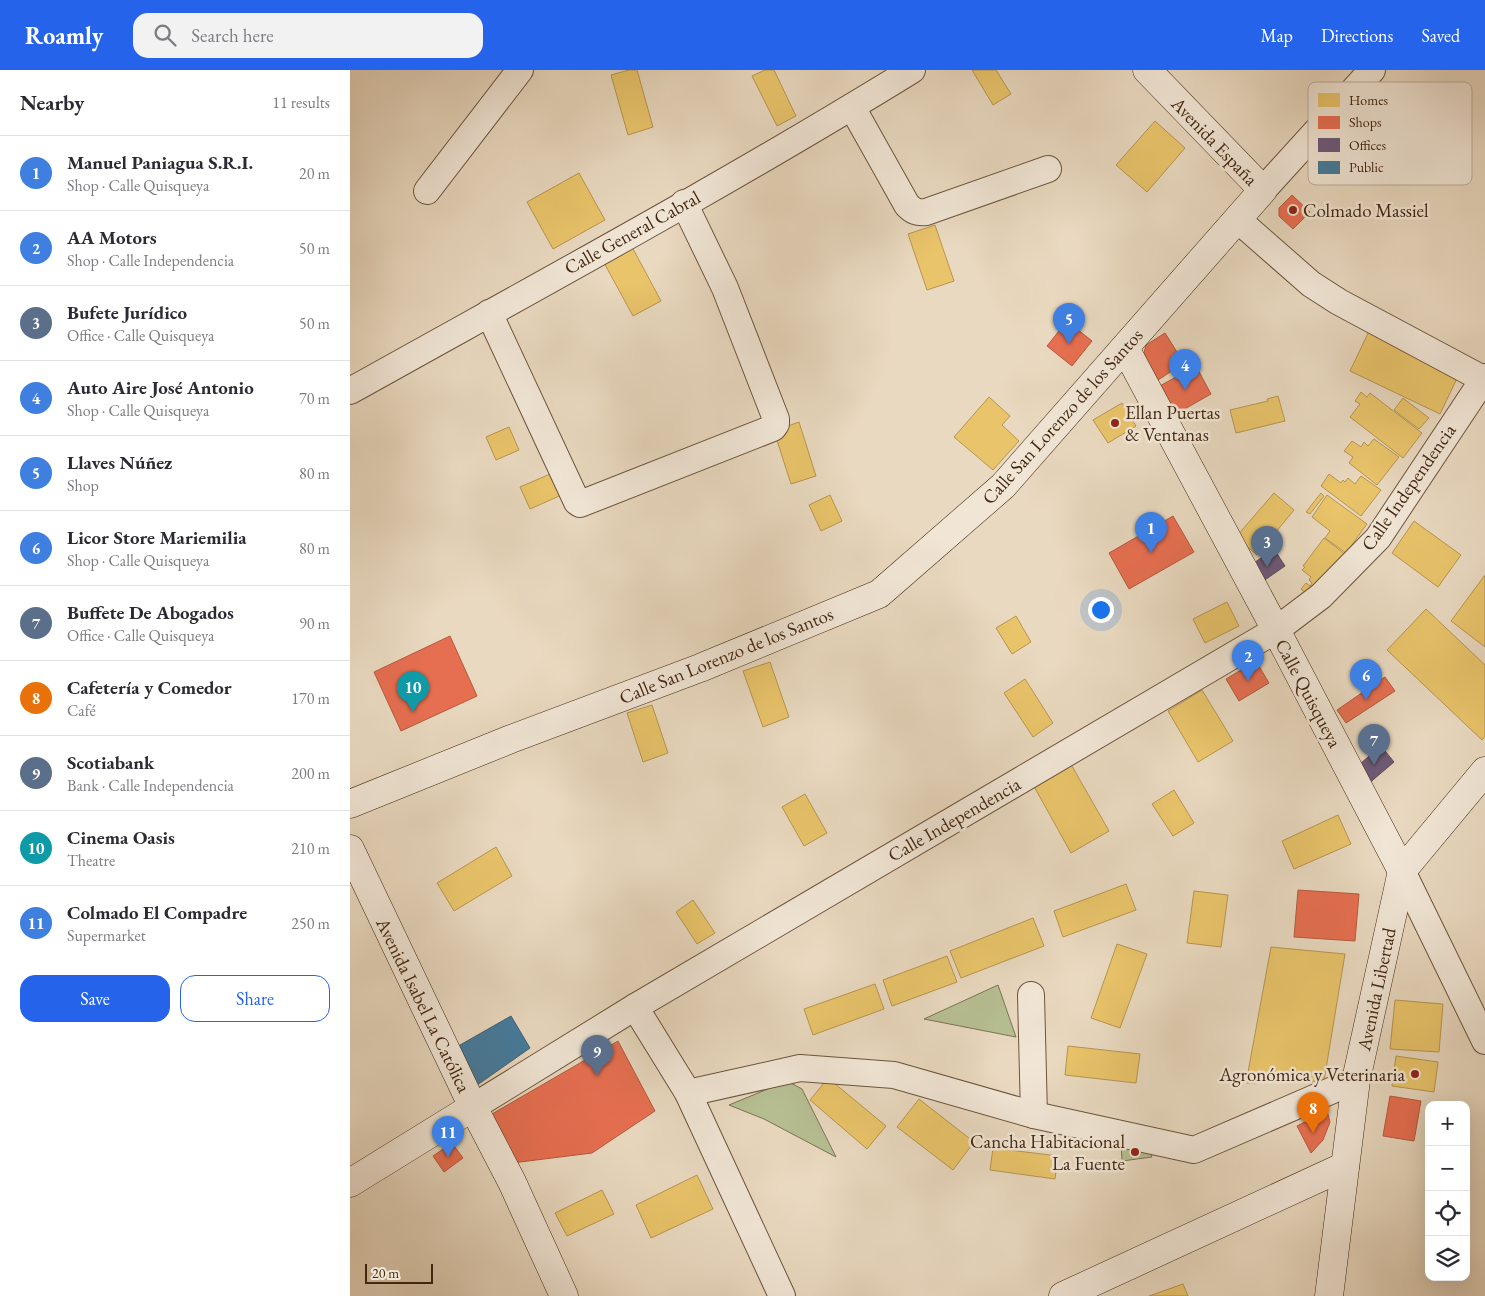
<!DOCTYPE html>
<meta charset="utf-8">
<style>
:root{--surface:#fff;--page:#f2f2f3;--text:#2b2b33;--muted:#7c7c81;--line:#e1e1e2;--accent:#2563eb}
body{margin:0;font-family:"EB Garamond",serif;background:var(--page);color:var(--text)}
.controls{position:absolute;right:15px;bottom:15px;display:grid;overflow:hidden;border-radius:10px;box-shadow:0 5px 20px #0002}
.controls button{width:45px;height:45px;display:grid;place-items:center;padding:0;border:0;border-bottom:1px solid var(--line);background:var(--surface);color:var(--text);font:25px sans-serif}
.scale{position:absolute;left:15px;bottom:12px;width:68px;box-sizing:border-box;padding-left:5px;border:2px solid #422711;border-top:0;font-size:14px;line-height:18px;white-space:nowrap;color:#422711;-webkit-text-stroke:4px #f1e6d6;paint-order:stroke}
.you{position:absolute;left:750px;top:539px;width:18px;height:18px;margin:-12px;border:4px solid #fff;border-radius:50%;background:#1a73e8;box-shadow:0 0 0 8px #1a73e833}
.badge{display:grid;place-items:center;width:32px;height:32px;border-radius:50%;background:var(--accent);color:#fff;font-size:16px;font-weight:700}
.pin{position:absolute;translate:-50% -41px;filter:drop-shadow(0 1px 2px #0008)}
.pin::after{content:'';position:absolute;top:26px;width:18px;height:15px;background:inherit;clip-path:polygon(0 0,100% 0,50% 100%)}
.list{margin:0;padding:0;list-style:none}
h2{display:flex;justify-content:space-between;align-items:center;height:65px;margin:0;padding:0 20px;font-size:21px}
h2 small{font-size:16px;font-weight:400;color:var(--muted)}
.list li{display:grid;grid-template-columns:32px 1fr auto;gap:15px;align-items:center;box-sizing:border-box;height:75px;padding:0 20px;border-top:1px solid var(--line)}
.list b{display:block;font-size:19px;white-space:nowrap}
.list p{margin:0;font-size:16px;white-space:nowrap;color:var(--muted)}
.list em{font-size:16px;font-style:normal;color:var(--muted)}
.actions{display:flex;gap:10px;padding:15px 20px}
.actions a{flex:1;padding:11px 0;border:1px solid var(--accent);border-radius:15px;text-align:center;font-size:18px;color:var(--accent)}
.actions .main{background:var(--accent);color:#fff}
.icon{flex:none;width:28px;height:28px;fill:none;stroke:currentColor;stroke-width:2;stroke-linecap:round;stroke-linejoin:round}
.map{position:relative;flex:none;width:1135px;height:1226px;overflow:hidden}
header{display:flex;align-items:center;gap:30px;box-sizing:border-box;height:70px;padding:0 25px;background:var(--accent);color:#fff}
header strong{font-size:24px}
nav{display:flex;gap:28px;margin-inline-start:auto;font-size:18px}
.search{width:350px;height:45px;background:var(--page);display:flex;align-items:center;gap:12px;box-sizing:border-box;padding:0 18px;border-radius:15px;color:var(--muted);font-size:19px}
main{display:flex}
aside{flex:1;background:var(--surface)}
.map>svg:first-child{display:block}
.green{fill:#b6bf93;stroke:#7c7352}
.homes{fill:#e9c46a;stroke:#b7954f}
.shops{fill:#e76f51;stroke:#b6593e}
.offices{fill:#6d597a;stroke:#604a5a}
.public{fill:#457b9d;stroke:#446273}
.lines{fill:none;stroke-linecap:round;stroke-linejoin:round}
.street-casing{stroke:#6c543d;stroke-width:28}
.secondary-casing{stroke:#422711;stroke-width:29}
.street{stroke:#f1e6d6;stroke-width:26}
.secondary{stroke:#f1e6d6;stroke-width:28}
.poi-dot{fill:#8f2418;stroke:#f1e6d6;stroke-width:2}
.labels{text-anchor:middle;stroke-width:5;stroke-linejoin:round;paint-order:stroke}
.street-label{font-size:19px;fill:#422711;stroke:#f1e6d6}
.poi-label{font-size:19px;fill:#422711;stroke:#f1e6d6;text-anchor:start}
.key{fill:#f1e6d6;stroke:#bcad9b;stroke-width:1}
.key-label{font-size:14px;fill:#422711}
</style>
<header>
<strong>Roamly</strong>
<div class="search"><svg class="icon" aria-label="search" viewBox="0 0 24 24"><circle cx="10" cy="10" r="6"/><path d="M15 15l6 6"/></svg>Search here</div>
<nav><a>Map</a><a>Directions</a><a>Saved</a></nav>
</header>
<main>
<aside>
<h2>Nearby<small>11 results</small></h2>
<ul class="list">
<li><span class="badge" style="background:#3f7fe0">1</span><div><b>Manuel Paniagua S.R.I.</b><p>Shop · Calle Quisqueya</p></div><em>20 m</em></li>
<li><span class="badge" style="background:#3f7fe0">2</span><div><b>AA Motors</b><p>Shop · Calle Independencia</p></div><em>50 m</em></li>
<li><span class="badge" style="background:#5c6f8a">3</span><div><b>Bufete Jurídico</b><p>Office · Calle Quisqueya</p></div><em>50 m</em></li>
<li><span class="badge" style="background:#3f7fe0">4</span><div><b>Auto Aire José Antonio</b><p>Shop · Calle Quisqueya</p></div><em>70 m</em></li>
<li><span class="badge" style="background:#3f7fe0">5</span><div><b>Llaves Núñez</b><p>Shop</p></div><em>80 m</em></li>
<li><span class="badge" style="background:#3f7fe0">6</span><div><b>Licor Store Mariemilia</b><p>Shop · Calle Quisqueya</p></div><em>80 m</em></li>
<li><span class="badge" style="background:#5c6f8a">7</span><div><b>Buffete De Abogados</b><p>Office · Calle Quisqueya</p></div><em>90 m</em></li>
<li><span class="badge" style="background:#e8710a">8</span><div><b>Cafetería y Comedor</b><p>Café</p></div><em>170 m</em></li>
<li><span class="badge" style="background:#5c6f8a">9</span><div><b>Scotiabank</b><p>Bank · Calle Independencia</p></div><em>200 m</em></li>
<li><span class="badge" style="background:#0f9aa8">10</span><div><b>Cinema Oasis</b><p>Theatre</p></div><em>210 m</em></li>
<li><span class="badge" style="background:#3f7fe0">11</span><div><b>Colmado El Compadre</b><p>Supermarket</p></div><em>250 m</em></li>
</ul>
<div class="actions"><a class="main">Save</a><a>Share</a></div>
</aside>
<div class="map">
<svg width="1135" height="1226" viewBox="0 0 1135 1226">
<rect width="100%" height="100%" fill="#e9d9c0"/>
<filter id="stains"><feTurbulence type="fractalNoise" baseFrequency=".004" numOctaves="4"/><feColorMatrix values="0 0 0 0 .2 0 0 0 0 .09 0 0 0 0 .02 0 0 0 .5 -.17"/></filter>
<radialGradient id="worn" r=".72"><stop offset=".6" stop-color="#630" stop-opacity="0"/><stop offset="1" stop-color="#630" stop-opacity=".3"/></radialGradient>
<g class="green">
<polygon points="648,915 666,967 574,949"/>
<polygon points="437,1011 452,1019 486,1087 414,1049 379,1035"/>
<polygon points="771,1070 797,1076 802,1087 772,1091"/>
</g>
<g class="homes">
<polygon points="279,0 287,0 303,57 278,65 261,5"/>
<polygon points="415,0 424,0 446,46 427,56 402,6"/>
<polygon points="622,0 646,0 661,24 643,35"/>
<polygon points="805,51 835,78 797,122 766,95"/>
<polygon points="229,103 255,150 203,179 177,132"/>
<polygon points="585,155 604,211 577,220 558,164"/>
<polygon points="281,175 311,231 283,246 253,191"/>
<polygon points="1020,259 1110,302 1090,344 1000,301"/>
<polygon points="1011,322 1017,327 1020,323 1072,363 1053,388 1000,347 1010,334 1005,331"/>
<polygon points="928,326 935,351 886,363 880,340 918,331 917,329"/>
<polygon points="639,327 660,346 652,355 669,371 643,400 604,367"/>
<polygon points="1053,328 1079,348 1069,359 1044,340"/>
<polygon points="772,333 786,356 758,373 743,350"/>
<polygon points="449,352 466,406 441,414 424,361"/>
<polygon points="159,357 169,380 146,390 136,367"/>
<polygon points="1024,369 1049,387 1027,415 999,393 1003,387 994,381 1002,371 1011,377 1014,372 1018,376"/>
<polygon points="207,401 216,423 180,439 170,417"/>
<polygon points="979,404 991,413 993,410 995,412 998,408 1005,414 1011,406 1031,420 1011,446 971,416"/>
<polygon points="924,423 944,440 907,485 886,467"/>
<polygon points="971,423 974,426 960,444 956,442"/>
<polygon points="480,425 492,451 471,461 459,435"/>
<polygon points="977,425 1017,454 996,483 975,468 980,461 962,447"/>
<polygon points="1064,451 1111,485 1088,517 1042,483"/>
<polygon points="974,468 996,485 961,528 951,519 956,513 960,516 962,513 959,510 961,507 952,500 955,497 953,496"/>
<polygon points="1135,505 1135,577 1101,551"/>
<polygon points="877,532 889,556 855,573 843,549"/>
<polygon points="1076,539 1135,595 1135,666 1132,670 1037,580"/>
<polygon points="666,546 681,572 662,584 646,558"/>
<polygon points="420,592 439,647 413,657 393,601"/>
<polygon points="675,609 703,653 683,667 654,623"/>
<polygon points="852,620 883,671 848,692 818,641"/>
<polygon points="302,635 318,683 293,692 277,643"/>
<polygon points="718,689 759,761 721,783 681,711"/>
<polygon points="824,720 844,753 823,766 802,734"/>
<polygon points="455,724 477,763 454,776 432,737"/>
<polygon points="988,745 1001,774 944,799 932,771"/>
<polygon points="146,777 162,806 104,841 87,813"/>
<polygon points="776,814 786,840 713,867 704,841"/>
<polygon points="844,821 878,825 871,877 837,873"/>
<polygon points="343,830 365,863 347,874 326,842"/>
<polygon points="683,848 694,876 611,908 600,881"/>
<polygon points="767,874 797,884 770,958 741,948"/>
<polygon points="921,877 995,884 974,1011 896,1013"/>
<polygon points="597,886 607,912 542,936 533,910"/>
<polygon points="525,914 534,939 463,965 454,939"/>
<polygon points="1045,930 1093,934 1089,982 1040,979"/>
<polygon points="718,976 790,984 786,1013 715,1005"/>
<polygon points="1046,986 1088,992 1084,1022 1042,1016"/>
<polygon points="478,1008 536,1056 517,1079 460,1030"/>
<polygon points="569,1029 624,1072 603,1100 547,1057"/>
<polygon points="643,1078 708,1086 705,1109 640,1100"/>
<polygon points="347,1105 363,1139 301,1168 286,1135"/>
<polygon points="252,1120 264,1144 217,1166 205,1143"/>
<polygon points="833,1214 838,1226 799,1226"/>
</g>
<g class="shops">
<polygon points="942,125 960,142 943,159 929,146 929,138"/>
<polygon points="717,251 742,271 722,296 697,276"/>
<polygon points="815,263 834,293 808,310 793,287 796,275"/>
<polygon points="846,296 861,324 824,345 808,317"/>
<polygon points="823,446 844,482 779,519 759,483"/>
<polygon points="100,566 127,626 51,661 24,602"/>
<polygon points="906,591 919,613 889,631 876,609"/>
<polygon points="1035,607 1045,621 996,653 987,640"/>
<polygon points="948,820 1009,824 1005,871 944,867"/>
<polygon points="268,971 305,1041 242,1083 162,1093 135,1048"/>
<polygon points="1040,1026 1071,1031 1064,1071 1033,1066"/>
<polygon points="977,1041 980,1052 973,1070 961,1083 947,1056"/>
<polygon points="102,1073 113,1088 94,1102 83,1086"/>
</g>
<g class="offices">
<polygon points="924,479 935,496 909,514 898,497"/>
<polygon points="1031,676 1044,692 1017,715 1004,699"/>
</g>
<polygon class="public" points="161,946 180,978 123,1018 103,979"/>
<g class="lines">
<g class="street-casing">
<g id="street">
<path d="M 502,37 L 557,135 C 563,141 567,143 576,142 L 698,99"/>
<polyline points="913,120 1022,0"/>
<polyline points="77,121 170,0"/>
<polyline points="888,150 961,214 989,232 1133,309"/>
<polyline points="139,243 227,432 230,434 423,358 426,354 426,349 375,218 334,133"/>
<path d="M 0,321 C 188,216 379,113 562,0"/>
<polyline points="1052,801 1135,971"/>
<polyline points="681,925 684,1045"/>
<polyline points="285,937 338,1023 432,1226"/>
<polyline points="338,1023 450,998 544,1005 684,1045 844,1080 1006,1010"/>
<polyline points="123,1037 285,937 926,560 971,526 1028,468 1135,307"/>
</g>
</g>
<g class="secondary-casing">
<g id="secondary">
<polyline points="775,278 926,560 1052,801"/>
<polyline points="0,734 161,669 350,598 529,524 653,416 913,120 797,0"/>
<polyline points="0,779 123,1037 162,1112 214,1226"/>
<polyline points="0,1113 123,1037"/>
<polyline points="713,1226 995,1096"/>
<polyline points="979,1226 1006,1010 1052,801 1135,701"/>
</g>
</g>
<use href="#street" class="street"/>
<use href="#secondary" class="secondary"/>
</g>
<g class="poi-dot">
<circle cx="943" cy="140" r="5"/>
<circle cx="765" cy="353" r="5"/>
<circle cx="1065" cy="1004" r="5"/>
<circle cx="785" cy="1082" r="5"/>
</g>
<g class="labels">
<g class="street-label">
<text transform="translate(865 71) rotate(46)" y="7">Avenida España</text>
<text transform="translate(282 162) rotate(-29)" y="7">Calle General Cabral</text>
<text transform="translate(712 346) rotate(-48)" y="7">Calle San Lorenzo de los Santos</text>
<text transform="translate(1058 417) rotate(-55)" y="7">Calle Independencia</text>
<text transform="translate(376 585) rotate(-22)" y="7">Calle San Lorenzo de los Santos</text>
<text transform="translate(959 623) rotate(62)" y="7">Calle Quisqueya</text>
<text transform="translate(604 749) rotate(-30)" y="7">Calle Independencia</text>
<text transform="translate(1026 919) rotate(-78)" y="7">Avenida Libertad</text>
<text transform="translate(74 935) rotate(64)" y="7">Avenida Isabel La Católica</text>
</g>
<g class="poi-label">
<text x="953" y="147">Colmado Massiel</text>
<text x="775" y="349">Ellan Puertas<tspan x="775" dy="22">&amp; Ventanas</tspan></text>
<text x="1055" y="1011" text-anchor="end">Agronómica y Veterinaria</text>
<text x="775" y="1078" text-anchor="end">Cancha Habitacional<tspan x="775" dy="22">La Fuente</tspan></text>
</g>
</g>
<rect x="958" y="12" width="164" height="103" rx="8" class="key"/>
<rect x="968" y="23" width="22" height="14" fill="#e9c46a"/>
<rect x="968" y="46" width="22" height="13" fill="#e76f51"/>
<rect x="968" y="68" width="22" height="14" fill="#6d597a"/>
<rect x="968" y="91" width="22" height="13" fill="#457b9d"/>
<g class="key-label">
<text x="999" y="35">Homes</text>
<text x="999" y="57">Shops</text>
<text x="999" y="80">Offices</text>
<text x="999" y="102">Public</text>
</g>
<rect width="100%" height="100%" filter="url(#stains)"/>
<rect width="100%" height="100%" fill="url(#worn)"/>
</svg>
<div class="controls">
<button>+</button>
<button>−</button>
<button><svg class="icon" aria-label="locate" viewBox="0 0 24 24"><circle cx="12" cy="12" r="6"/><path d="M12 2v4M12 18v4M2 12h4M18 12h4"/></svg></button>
<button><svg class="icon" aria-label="layers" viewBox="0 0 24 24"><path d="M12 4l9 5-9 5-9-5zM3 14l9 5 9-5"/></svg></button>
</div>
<div class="scale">20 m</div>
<div class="you"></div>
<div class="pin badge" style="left:801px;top:483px;background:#3f7fe0">1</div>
<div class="pin badge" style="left:898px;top:611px;background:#3f7fe0">2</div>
<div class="pin badge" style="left:917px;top:497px;background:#5c6f8a">3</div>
<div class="pin badge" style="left:835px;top:320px;background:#3f7fe0">4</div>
<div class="pin badge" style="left:719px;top:274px;background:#3f7fe0">5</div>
<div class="pin badge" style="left:1016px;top:630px;background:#3f7fe0">6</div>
<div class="pin badge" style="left:1024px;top:695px;background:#5c6f8a">7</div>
<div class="pin badge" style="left:963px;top:1063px;background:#e8710a">8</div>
<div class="pin badge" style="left:247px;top:1006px;background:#5c6f8a">9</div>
<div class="pin badge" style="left:63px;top:642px;background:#0f9aa8">10</div>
<div class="pin badge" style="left:98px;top:1087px;background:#3f7fe0">11</div>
</div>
</main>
